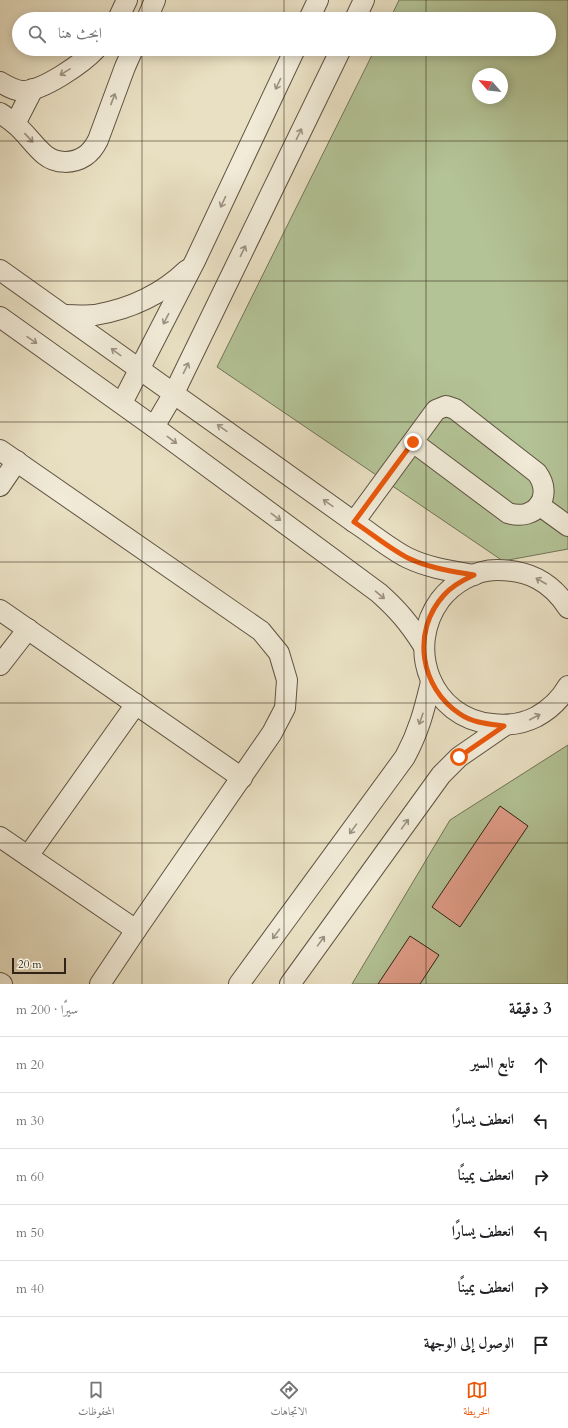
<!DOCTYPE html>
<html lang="ar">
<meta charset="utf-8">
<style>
:root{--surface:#fff;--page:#f6f6f6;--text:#202124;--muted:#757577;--line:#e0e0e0;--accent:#ea580c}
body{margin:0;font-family:Cardo,Amiri,serif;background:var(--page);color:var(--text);direction:rtl}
.compass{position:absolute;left:472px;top:68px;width:36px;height:36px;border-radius:50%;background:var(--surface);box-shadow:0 2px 10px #0003;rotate:297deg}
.scale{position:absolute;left:12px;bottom:10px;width:54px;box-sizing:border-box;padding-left:4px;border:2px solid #312417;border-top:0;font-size:11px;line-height:14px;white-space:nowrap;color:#312417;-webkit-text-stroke:3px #f1ebd8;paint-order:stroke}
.stop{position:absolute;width:12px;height:12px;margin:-9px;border:3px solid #ea580c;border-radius:50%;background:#fff}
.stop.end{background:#ea580c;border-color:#fff;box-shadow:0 1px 4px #0008}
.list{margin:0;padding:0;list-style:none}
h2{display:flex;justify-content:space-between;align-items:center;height:52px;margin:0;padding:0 16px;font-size:17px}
h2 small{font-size:13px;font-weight:400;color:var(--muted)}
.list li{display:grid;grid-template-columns:26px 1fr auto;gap:12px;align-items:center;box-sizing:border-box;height:56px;padding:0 16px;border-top:1px solid var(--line)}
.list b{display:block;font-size:15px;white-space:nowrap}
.list em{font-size:13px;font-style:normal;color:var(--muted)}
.icon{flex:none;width:22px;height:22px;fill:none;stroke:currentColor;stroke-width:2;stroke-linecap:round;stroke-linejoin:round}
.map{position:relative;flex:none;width:568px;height:984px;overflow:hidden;direction:ltr}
.search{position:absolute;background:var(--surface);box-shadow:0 2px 10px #0003;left:12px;right:12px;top:12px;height:44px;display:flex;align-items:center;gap:10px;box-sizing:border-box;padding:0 14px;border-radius:22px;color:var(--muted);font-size:15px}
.sheet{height:388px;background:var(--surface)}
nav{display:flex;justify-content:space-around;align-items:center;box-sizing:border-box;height:56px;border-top:1px solid var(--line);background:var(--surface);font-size:11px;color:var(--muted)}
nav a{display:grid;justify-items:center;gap:2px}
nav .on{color:var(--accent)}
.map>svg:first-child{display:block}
.green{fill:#b3c396;stroke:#727456;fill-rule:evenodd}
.building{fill:#e19e8a;stroke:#312417}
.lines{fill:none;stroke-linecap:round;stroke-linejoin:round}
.minor-casing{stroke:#5f5342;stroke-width:22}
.minor{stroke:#f1ebd8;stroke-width:20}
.oneway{stroke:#9b9181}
.route{stroke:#ea580c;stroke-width:5}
.grid{fill:none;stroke:#312417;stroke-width:1;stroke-opacity:0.55}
</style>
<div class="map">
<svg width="568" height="984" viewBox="0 0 568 984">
<rect width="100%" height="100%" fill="#e9e0c3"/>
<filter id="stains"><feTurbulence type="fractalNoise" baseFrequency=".005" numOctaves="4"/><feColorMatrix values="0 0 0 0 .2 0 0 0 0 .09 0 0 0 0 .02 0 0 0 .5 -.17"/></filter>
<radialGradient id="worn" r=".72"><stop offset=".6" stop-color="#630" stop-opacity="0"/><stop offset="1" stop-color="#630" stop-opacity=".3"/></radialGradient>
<g class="green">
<path d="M 399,0 L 568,0 L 568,549 L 503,561 L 217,367 L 375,49 L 549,49 L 549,19 L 390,19 ZM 478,74 L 502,74 L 502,98 L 478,98 Z"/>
<polygon points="568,745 568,984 352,984 450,820"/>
</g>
<g class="building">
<polygon points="500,806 528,826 460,927 432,907"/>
<polygon points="410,936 439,955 420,984 378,984"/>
</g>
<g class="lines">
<g class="minor-casing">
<g id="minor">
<polyline points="118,19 127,0"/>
<polyline points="147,19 155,0"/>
<polyline points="309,19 318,0"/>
<polyline points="355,19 364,0"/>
<path d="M 0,82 C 7,86 15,91 23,91 C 43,91 83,63 96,49"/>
<path d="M 0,113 C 5,116 10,120 15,124 C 26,133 34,146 45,155 C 56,164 73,164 85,156 C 91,152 95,146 98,140 L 125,67 L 133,49"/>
<polyline points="15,124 33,89"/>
<path d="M 0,270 L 354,522 C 371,533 390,549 408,558 C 429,568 451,571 474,575"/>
<path d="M 64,315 C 74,315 85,316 95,315 C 130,309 161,295 187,270"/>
<path d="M 0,317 L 154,427 L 379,593 C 398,610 409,623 423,645"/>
<polyline points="122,403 195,261 295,49"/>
<polyline points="154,427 174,393 341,49"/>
<polyline points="0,450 261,631 279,653 287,680 285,708 272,733 136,930 100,984"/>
<polyline points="0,486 17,461"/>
<polyline points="539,505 568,526"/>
<path d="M 354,522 L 436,410 L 446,406 L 455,409 L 537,473 C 554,496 536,522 508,513 L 413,442"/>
<path d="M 568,608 C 551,581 528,570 497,570 C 475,570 453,583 440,600 C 405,648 431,718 492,724 C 507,726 522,724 536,717 C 549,710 560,700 568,686"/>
<polyline points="0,610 242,778"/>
<polyline points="0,665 28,629"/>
<polyline points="0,837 136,930"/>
<polyline points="28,856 136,704"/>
<polyline points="0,983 2,984"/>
<path d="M 239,984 L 405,757 C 419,731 424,711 431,682"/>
<polyline points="290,984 441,775 459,757 504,726"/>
</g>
</g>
<use href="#minor" class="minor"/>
</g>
<defs><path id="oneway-shaft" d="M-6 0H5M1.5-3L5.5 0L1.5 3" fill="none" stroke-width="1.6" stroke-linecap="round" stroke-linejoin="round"/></defs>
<g class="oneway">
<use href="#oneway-shaft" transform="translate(65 72) rotate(149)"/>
<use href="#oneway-shaft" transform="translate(278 84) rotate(115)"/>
<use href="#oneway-shaft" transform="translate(113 99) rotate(-69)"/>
<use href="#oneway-shaft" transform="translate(299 134) rotate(-64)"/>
<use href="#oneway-shaft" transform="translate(29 138) rotate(47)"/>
<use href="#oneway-shaft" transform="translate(223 202) rotate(115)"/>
<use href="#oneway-shaft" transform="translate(243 251) rotate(-64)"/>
<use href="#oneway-shaft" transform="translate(166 319) rotate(117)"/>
<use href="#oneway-shaft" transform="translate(32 340) rotate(35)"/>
<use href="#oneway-shaft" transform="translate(116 352) rotate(-144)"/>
<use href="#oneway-shaft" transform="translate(186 368) rotate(-64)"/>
<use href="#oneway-shaft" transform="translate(222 428) rotate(-145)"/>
<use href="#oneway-shaft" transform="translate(172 440) rotate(37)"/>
<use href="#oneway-shaft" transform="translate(328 503) rotate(-145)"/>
<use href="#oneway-shaft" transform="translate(276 517) rotate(37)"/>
<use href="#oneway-shaft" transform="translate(541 581) rotate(-150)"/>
<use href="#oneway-shaft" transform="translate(380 595) rotate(40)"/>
<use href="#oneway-shaft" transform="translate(535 717) rotate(-28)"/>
<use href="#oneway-shaft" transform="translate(421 719) rotate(109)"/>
<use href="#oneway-shaft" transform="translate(405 824) rotate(-54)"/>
<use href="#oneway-shaft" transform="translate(353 829) rotate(126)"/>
<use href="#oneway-shaft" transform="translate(276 934) rotate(126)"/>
<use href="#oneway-shaft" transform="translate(321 941) rotate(-54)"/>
</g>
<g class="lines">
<path class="route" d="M 413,442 L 354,522 C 371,533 390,549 408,558 C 429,568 451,571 474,575 C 463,580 452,586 444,595 C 411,631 420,688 460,714 C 473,723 489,724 504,726 L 459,757"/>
</g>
<path class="grid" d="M 142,0 L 142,19M 284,0 L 284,19M 426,0 L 426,19M 142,49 L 142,984M 284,49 L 284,984M 426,49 L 426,984M 0,141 L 568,141M 0,281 L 568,281M 0,422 L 568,422M 0,562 L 568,562M 0,703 L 568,703M 0,843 L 568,843"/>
<rect width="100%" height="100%" filter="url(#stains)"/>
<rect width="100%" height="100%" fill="url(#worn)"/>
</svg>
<svg class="compass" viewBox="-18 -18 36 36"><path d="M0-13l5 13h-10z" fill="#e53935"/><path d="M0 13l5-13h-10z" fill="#757577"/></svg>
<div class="scale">20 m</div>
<div class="stop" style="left:459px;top:757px"></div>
<div class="stop end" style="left:413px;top:442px"></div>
<div class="search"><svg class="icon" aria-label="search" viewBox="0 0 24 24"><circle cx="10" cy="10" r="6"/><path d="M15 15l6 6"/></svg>ابحث هنا</div>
</div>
<section class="sheet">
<h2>3 دقيقة<small>سيرًا · 200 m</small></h2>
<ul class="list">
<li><svg class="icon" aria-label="ahead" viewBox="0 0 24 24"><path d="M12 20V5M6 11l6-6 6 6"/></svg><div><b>تابع السير</b></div><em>20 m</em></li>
<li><svg class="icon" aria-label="left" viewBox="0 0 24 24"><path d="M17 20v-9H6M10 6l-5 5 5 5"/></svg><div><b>انعطف يسارًا</b></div><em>30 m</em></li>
<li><svg class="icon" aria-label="right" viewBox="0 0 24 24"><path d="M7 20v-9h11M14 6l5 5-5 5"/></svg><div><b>انعطف يمينًا</b></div><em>60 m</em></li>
<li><svg class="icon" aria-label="left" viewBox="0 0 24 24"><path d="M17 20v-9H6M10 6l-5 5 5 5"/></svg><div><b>انعطف يسارًا</b></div><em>50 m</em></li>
<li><svg class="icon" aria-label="right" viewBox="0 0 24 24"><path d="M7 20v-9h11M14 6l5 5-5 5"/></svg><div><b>انعطف يمينًا</b></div><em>40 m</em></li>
<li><svg class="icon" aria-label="arrive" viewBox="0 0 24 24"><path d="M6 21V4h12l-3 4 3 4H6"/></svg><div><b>الوصول إلى الوجهة</b></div></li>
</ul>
</section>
<nav>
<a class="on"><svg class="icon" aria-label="map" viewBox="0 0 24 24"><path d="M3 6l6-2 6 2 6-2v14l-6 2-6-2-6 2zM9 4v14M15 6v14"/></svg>الخريطة</a>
<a><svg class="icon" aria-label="directions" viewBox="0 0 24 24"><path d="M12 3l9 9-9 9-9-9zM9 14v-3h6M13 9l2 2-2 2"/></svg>الاتجاهات</a>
<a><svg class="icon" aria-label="saved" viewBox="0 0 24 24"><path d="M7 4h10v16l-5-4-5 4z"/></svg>المحفوظات</a>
</nav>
